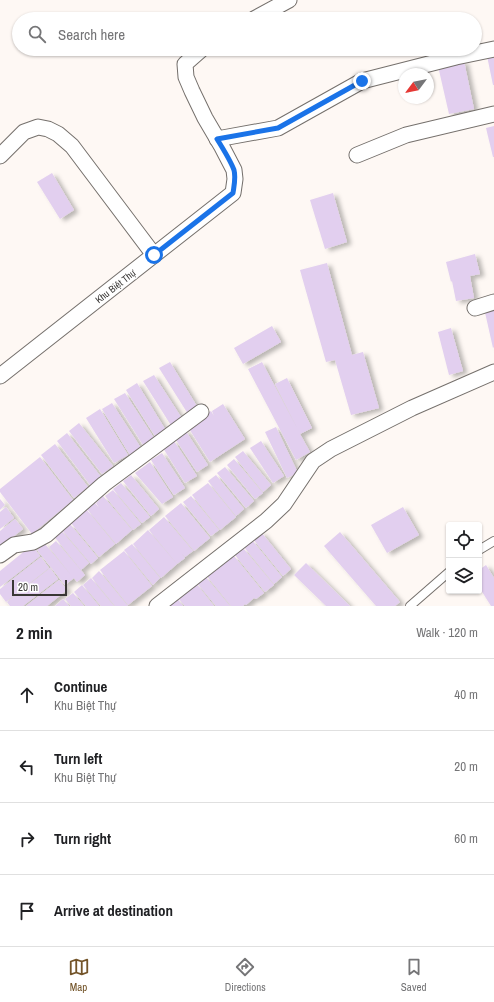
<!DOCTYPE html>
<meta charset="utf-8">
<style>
:root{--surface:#fff;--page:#f2f2f2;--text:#202124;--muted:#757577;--line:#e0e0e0;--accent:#735429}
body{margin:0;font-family:"Archivo Narrow",sans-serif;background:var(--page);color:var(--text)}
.controls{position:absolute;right:12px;bottom:12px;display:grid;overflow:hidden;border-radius:4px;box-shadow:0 1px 3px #0004}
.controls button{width:36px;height:36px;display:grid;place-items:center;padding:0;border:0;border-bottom:1px solid var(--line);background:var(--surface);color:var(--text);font:20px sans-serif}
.compass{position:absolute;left:398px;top:68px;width:36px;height:36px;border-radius:50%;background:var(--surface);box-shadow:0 1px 3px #0004;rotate:238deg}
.scale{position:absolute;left:12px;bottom:10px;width:55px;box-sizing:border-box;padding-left:4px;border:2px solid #393735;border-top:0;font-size:11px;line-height:14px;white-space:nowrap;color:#393735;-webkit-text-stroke:3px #fff;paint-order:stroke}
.stop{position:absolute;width:12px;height:12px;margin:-9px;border:3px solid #1a73e8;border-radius:50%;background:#fff}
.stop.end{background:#1a73e8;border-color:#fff;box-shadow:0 1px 4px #0008}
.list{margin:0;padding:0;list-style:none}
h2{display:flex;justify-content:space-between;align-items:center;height:52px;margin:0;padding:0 16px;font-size:17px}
h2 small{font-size:13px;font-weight:400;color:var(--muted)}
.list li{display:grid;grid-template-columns:26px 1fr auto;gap:12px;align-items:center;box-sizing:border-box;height:72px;padding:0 16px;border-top:1px solid var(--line)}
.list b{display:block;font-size:15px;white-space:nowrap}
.list p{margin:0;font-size:13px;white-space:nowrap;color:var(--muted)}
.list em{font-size:13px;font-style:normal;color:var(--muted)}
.icon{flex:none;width:22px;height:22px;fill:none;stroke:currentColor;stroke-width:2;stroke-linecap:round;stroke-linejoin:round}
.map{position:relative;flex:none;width:494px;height:606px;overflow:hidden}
.search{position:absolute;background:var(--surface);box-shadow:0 1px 3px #0004;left:12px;right:12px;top:12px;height:44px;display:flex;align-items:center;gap:10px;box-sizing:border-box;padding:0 14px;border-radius:22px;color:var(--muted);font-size:15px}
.sheet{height:340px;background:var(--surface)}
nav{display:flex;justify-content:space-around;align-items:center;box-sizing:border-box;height:56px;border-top:1px solid var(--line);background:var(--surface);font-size:11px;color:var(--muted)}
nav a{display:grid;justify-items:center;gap:2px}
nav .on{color:var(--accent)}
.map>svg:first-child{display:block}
.building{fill:#e2cfef;filter:url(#shadow)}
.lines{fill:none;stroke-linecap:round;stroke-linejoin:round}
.lane-casing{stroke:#75706c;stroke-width:10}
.street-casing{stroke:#75706c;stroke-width:17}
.lane{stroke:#fff;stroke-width:8}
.street{stroke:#fff;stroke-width:15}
.route{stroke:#1a73e8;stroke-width:5}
.labels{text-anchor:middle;stroke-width:3;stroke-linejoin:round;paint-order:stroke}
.street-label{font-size:10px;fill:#393735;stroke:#fff}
</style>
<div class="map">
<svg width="494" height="606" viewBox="0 0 494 606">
<defs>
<filter id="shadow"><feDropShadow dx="4.5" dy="2.5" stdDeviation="2" flood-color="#0004"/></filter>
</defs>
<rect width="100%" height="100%" fill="#fef8f4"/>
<g class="building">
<polygon points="494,49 494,85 493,85 486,51"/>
<polygon points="464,61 474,109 449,114 438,66"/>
<polygon points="494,126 494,157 493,157 486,128"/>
<polygon points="52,173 74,210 60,219 37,182"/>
<polygon points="333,193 347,242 325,249 310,200"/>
<polygon points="475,254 480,274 470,276 474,298 456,301 452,281 451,282 446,262"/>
<polygon points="327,263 352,355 363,352 379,408 351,415 335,360 326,362 300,270"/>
<polygon points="494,305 494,347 493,348 484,308"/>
<polygon points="272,326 281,342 243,364 234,348"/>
<polygon points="451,328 463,371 449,375 438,332"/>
<polygon points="170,362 198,408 188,414 159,368"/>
<polygon points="262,362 297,428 275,384 287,378 312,428 300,434 310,452 296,460 248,369"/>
<polygon points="154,375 183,420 172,427 143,381"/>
<polygon points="137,383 165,429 155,436 126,390"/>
<polygon points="125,393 154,438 143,445 114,399"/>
<polygon points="112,403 141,448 130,455 102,409"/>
<polygon points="223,404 245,439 222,454 219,449 222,454 210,462 188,427 211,411 214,416 212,411"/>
<polygon points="100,409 128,455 114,463 86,418"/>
<polygon points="79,423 113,466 102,474 69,431"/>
<polygon points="276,427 298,473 287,478 265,432"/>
<polygon points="185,430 208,465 197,472 174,437"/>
<polygon points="67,433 101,477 90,485 57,441"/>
<polygon points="174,441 197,476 185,483 163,448"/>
<polygon points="261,441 284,476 273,483 250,448"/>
<polygon points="55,444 88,487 74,498 41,455"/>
<polygon points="243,451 271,485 263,492 235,457"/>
<polygon points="162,453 185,488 174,495 151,460"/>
<polygon points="40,457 73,500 32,534 0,492 0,489"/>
<polygon points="234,459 263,493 255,499 227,465"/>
<polygon points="150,462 173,497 162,504 135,473"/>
<polygon points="225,467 254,501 246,508 217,473"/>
<polygon points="131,475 159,509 151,516 123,481"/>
<polygon points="216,475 244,509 236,516 208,481"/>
<polygon points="121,483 150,517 142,523 113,489"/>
<polygon points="208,483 236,517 220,530 192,495"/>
<polygon points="113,490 141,524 133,530 105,496"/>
<polygon points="103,496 132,530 116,544 87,509 95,503 100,509 96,503"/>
<polygon points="191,496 219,530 211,536 183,502"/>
<polygon points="0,499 5,505 0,510"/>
<polygon points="181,503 210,538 194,551 165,516"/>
<polygon points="6,507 14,518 0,529 0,512"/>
<polygon points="403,507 419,535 387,553 371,525"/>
<polygon points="87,510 115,544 99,557 71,523"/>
<polygon points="164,517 193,551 185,557 182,554 185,558 177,564 149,530"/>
<polygon points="15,519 23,529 0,547 0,531"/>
<polygon points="70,524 98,558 91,564 62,530"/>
<polygon points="60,529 89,563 81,570 53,535"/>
<polygon points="148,530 177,564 161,578 133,544"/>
<polygon points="261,532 291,569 283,576 253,539"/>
<polygon points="340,532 400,602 395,606 376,606 324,546"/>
<polygon points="252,540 282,577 274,584 244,547"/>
<polygon points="56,541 85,575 77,582 74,578 65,585 37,550 45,544 71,575 49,547"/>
<polygon points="132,544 160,578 153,585 124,550"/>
<polygon points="32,545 40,556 0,587 0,571"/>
<polygon points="243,548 274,585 265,592 235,555"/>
<polygon points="124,551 152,586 128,605 100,570"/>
<polygon points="234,556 264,593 256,599 254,598 246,605 245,604 243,606 231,606 206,575 224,561 225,563"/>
<polygon points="41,557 49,568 6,602 0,594 0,589"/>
<polygon points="306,563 350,606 326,606 294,575"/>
<polygon points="486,565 494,578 494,606 491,606 479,587 479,570"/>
<polygon points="50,568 58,579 23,606 10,606 7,602"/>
<polygon points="99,571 128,606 115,606 92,578"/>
<polygon points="205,576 230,606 216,606 197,583"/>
<polygon points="91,578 114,606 101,606 83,585"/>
<polygon points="59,580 67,590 47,606 26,606"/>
<polygon points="196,583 214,606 185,606 178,598"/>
<polygon points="82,585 99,606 86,606 74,592"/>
<polygon points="73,593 84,606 71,606 65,599"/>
<polygon points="177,598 183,606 168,606"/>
<polygon points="63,599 69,606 55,606"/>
</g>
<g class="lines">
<g class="lane-casing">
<g id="lane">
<polyline points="479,550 494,541"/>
<polyline points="410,606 449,572"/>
</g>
</g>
<g class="street-casing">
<g id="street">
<polyline points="254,19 289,0"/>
<polyline points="217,139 278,128 362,81 456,57 494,49"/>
<polyline points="357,155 406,135 494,114"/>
<polyline points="0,156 24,132 38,127 48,129 58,134 72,146 154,255"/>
<polyline points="475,308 494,302"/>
<polyline points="0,376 233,193 235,179 234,170 222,147 205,118 192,91 186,77 185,64 202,49"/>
<polyline points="0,555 14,545 33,542 46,535 104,484 201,412"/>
<polyline points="157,606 266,521 284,504 313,461 331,449 412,408 494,372"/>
</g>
</g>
<use href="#lane" class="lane"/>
<use href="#street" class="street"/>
</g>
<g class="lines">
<path class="route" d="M 154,255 L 233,193 C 234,186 236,178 234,170 C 231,162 222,147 217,139 L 278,128 L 362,81"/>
</g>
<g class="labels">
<g class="street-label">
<text transform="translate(115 286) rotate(-38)" y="4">Khu Biệt Thự</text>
</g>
</g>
</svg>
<div class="controls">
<button><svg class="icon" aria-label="locate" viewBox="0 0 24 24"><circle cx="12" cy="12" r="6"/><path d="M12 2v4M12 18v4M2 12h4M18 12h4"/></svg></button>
<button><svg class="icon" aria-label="layers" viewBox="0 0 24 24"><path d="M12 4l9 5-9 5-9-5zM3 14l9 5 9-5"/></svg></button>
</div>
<svg class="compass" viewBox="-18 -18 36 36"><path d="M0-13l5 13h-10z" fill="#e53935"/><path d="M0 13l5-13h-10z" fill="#757577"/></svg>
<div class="scale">20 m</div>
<div class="stop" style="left:154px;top:255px"></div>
<div class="stop end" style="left:362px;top:81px"></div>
<div class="search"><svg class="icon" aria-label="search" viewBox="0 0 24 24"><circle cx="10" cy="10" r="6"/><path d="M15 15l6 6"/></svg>Search here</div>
</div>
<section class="sheet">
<h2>2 min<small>Walk · 120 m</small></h2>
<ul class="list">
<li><svg class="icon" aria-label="ahead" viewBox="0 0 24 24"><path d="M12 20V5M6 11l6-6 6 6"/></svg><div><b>Continue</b><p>Khu Biệt Thự</p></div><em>40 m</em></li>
<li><svg class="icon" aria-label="left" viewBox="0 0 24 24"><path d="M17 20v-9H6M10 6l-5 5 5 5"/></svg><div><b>Turn left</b><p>Khu Biệt Thự</p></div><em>20 m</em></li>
<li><svg class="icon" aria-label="right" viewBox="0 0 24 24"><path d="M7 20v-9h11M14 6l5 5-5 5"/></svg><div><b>Turn right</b></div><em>60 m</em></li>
<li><svg class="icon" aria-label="arrive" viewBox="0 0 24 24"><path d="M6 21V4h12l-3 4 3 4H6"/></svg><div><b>Arrive at destination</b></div></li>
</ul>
</section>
<nav>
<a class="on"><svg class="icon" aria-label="map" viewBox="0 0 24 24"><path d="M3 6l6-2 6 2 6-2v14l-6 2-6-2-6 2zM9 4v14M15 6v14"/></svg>Map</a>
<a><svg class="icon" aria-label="directions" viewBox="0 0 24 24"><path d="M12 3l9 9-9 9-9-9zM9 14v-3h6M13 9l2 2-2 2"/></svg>Directions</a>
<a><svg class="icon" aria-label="saved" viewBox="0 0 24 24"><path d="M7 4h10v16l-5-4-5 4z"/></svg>Saved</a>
</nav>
